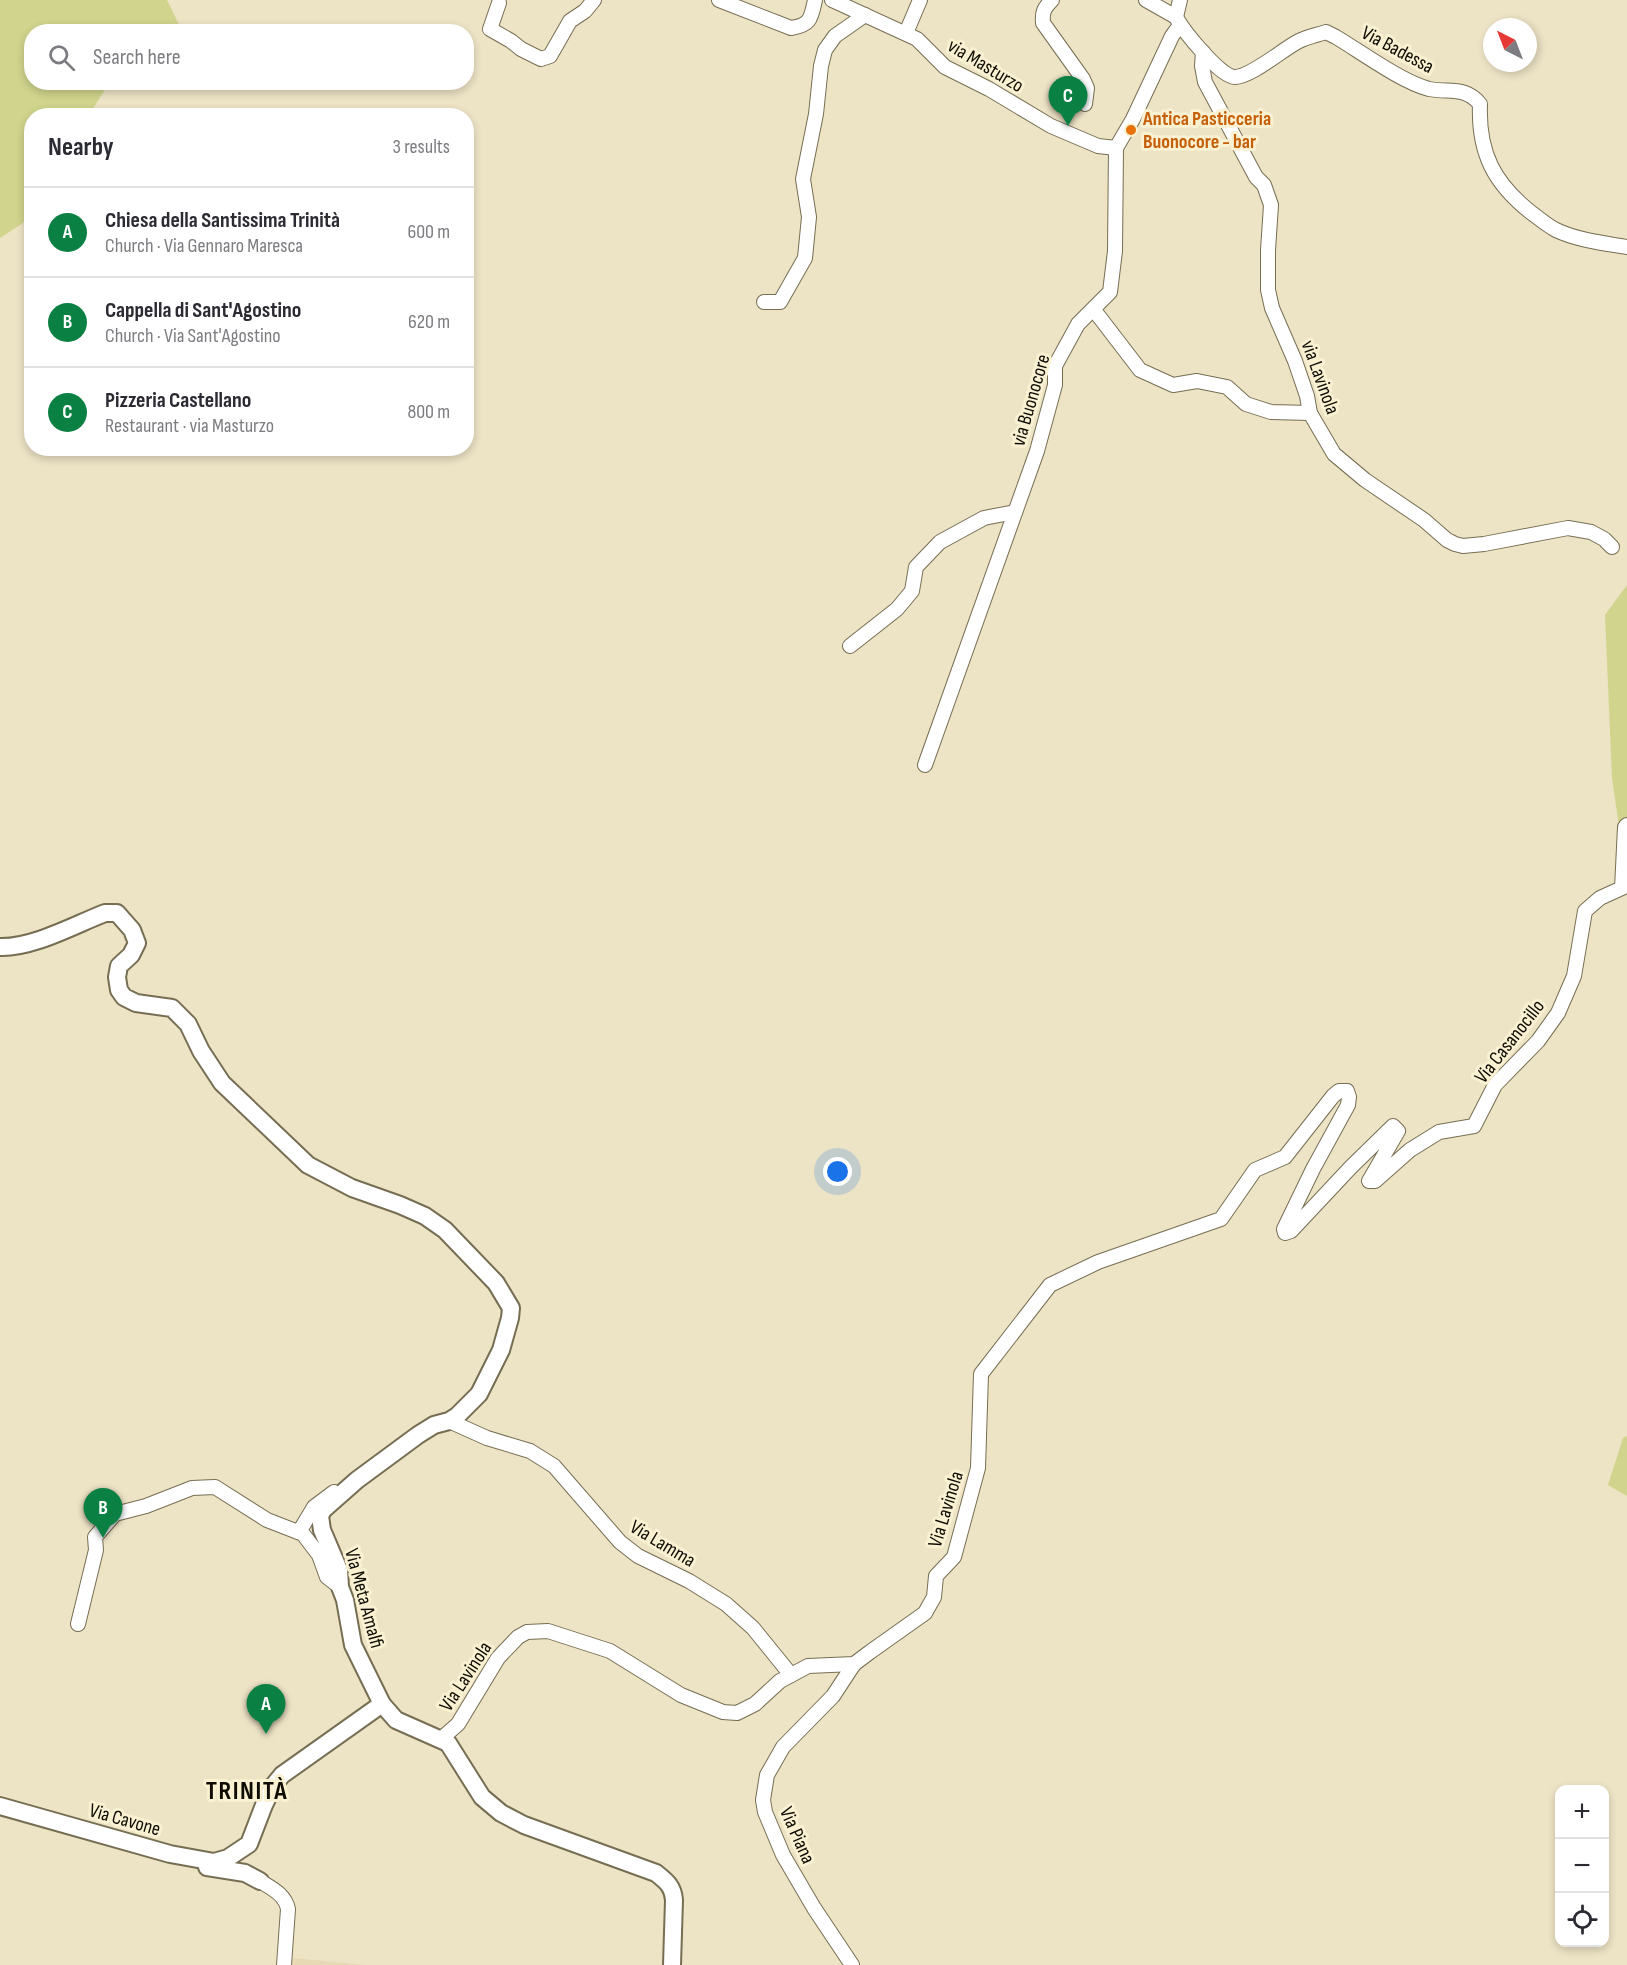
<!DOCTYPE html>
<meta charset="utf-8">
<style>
:root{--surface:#fff;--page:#f7f7f7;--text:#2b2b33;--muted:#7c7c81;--line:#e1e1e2;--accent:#0b8043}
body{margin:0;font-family:"Sofia Sans Condensed",sans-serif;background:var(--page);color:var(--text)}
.controls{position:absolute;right:18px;bottom:18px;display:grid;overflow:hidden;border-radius:12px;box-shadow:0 3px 9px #0003}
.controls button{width:54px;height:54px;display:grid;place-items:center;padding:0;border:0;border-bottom:2px solid var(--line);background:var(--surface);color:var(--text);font:30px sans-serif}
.compass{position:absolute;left:1483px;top:18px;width:54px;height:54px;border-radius:50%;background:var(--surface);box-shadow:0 3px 9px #0003;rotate:318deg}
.you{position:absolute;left:838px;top:1172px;width:21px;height:21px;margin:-15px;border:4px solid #fff;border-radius:50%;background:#1a73e8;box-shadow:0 0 0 9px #1a73e833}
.badge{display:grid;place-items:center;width:39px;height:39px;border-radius:50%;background:var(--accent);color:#fff;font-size:20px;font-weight:700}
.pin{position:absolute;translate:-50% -50px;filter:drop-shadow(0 2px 3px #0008)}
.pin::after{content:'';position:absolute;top:32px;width:21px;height:18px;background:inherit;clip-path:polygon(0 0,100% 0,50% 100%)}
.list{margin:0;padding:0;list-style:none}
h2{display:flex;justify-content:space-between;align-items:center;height:78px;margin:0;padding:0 24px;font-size:26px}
h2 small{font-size:20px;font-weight:400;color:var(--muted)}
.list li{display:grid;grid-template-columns:39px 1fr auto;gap:18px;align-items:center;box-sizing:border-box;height:90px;padding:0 24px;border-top:2px solid var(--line)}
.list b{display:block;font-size:22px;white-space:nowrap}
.list p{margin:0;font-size:20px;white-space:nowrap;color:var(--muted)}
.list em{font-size:20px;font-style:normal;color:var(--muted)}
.icon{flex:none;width:33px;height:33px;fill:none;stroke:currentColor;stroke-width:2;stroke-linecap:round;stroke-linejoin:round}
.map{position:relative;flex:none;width:1627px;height:1965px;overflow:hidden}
.search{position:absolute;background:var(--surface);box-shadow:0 3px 9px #0003;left:24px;top:24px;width:450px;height:66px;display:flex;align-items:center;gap:15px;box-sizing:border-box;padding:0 21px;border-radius:24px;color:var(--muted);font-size:22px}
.panel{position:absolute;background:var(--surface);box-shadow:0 3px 9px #0003;left:24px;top:108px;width:450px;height:348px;border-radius:24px}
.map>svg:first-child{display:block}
.built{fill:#e6d9b4}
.green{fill:#d0d48c}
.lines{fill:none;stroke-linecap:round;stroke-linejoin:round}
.minor-casing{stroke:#766e53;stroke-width:16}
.major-casing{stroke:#766e53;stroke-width:20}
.minor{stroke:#fff;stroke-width:14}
.major{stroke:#fff;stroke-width:16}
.food-dot{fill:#e8710a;stroke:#faf1d2;stroke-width:2}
.labels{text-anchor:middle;stroke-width:6;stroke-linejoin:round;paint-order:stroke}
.street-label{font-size:20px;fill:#0f0c03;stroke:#faf1d2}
.food-label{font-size:20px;font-weight:bold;fill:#c56008;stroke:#faf1d2;text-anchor:start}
.district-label{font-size:26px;font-weight:bold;letter-spacing:1.5px;fill:#0f0c03;stroke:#faf1d2}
</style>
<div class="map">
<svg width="1627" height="1965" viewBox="0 0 1627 1965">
<rect width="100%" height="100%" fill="#ede3c5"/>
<polygon class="built" points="293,1958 364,1965 292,1965"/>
<g class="green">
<polygon points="0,0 167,0 182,31 32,32 32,82 109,83 89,115 32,116 31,210 23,223 0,238"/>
<polygon points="1627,585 1627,880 1612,778 1605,615"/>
<polygon points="1627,1436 1627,1496 1608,1485 1623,1438"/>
</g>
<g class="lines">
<g class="minor-casing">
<g id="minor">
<path d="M 719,0 L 791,28 C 811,25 811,18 815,0"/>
<polyline points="832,0 917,39 945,67 989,89 1051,126 1098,146 1116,148"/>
<path d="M 1052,0 C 1044,8 1042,12 1043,23 L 1083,79 L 1087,88 L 1085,104"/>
<polyline points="1146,0 1176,17"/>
<polyline points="499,3 490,29 511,41 521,49 541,59 550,56 570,21 585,11 594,0"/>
<polyline points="1176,17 1180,0"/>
<path d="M 1177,19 C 1184,31 1220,77 1235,77 C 1251,77 1283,49 1299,41 C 1307,37 1317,35 1326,32 L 1336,37 C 1361,52 1402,82 1429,89 C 1450,93 1465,86 1480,104 C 1478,153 1494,184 1533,214 C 1540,219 1548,226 1556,230 C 1577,240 1603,243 1627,247"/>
<polyline points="906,33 920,0"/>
<polyline points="1203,52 1202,66 1205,82 1256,177 1264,185 1271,205 1268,250 1268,290 1272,308 1295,361 1307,396 1310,413 1334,454 1365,480 1424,520 1447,540 1455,544 1463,546 1484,544 1568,528 1591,532 1604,539 1612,547"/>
<polyline points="764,302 780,302 805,258 809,217 803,179 816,114 821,66 825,50 835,36 865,15"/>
<polyline points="1094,310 1140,370 1173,385 1197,381 1227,387 1246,404 1271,412 1310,413"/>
<polyline points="850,646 897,609 912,591 916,567 940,542 984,518 1015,512"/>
<polyline points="925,765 1037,451 1055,385 1055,366 1078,324 1110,292 1115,251 1116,148 1133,119 1172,36 1180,25"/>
<polyline points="449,1421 487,1438 530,1451 554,1466 620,1542 638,1556 689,1581 726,1604 753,1628 791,1675"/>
<polyline points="299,1532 314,1507 334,1492"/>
<polyline points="78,1624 96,1550 95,1537 115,1514 146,1506 192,1488 215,1487 267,1520 303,1534 319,1555 327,1577 340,1587"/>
<polyline points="441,1739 458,1724 498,1658 518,1637 527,1632 548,1631 610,1651 681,1695 723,1712 737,1713 755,1704 780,1681 808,1666 854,1664 870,1652 925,1613 934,1597 936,1576 954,1557 978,1468 981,1374 1050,1285 1098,1262 1221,1219 1255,1170 1285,1157 1333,1096 1339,1091 1347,1091 1349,1097 1348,1105 1313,1169 1284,1229 1285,1233 1291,1231 1351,1167 1393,1126 1398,1131 1369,1181 1375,1181 1410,1150 1439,1132 1474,1126 1495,1085 1538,1041 1558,1013 1574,976 1585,911 1600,898 1622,888 1625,827 1627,825"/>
<path d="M 260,1881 C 271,1888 285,1894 288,1909 L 284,1965"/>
<polyline points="852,1965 814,1908 783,1855 765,1812 763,1800 767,1775 783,1747 833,1696 854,1664"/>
</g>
</g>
<g class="major-casing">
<g id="major">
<path d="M 0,947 C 33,948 74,925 105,913 L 117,913 L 132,930 L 137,943 L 131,955 L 119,966 L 117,977 L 119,990 L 124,997 L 136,1003 L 172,1008 L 188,1024 L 201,1051 L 222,1083 L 308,1165 L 352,1188 L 400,1205 L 425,1216 L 445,1230 L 496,1283 L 511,1308 L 510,1318 L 501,1350 L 479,1394 L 457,1416 L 449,1421 L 434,1425 L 418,1435 L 357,1480 L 323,1510 L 320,1516 L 322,1530 L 339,1570 L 340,1587 L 345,1600 L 353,1645 L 382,1704 L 396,1720 L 448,1743 L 482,1797 L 501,1813 L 524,1825 L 656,1873 C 666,1881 673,1886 674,1900 L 672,1965"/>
<polyline points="0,1806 170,1854 214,1862 228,1858 249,1844 264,1805 273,1786 282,1775 382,1704"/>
<polyline points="207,1867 245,1873 260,1881"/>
</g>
</g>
<use href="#minor" class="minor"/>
<use href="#major" class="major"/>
</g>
<circle class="food-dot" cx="1131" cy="130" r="6"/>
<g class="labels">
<g class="street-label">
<text transform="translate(1398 49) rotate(28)" y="7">Via Badessa</text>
<text transform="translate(986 65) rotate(31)" y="7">via Masturzo</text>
<text transform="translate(1321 377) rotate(70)" y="7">via Lavinola</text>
<text transform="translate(1030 400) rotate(-74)" y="7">via Buonocore</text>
<text transform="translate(1509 1041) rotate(-52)" y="7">Via Casanocillo</text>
<text transform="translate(945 1509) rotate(-73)" y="7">Via Lavinola</text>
<text transform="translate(663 1543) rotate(31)" y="7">Via Lamma</text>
<text transform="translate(365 1598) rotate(75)" y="7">Via Meta Amalfi</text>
<text transform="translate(465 1676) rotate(-57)" y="7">Via Lavinola</text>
<text transform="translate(125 1819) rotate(16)" y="7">Via Cavone</text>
<text transform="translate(798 1835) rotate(66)" y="7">Via Piana</text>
</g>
<g class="food-label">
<text x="1143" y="125">Antica Pasticceria<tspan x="1143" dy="23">Buonocore - bar</tspan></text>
</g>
<g class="district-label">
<text x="247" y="1799">TRINITÀ</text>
</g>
</g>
</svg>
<div class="controls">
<button>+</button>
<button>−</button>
<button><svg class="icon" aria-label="locate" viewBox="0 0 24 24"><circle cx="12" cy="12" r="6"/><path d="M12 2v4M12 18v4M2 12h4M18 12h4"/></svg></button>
</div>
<svg class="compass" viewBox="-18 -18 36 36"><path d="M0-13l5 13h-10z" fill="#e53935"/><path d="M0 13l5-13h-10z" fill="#7c7c81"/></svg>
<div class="you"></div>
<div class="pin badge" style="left:266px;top:1734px">A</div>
<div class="pin badge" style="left:103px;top:1538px">B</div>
<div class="pin badge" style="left:1068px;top:126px">C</div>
<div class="search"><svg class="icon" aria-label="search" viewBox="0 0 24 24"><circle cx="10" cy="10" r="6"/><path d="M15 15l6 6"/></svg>Search here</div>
<section class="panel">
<h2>Nearby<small>3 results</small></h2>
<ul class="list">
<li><span class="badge">A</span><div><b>Chiesa della Santissima Trinità</b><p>Church · Via Gennaro Maresca</p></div><em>600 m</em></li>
<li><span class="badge">B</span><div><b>Cappella di Sant'Agostino</b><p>Church · Via Sant'Agostino</p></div><em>620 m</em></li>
<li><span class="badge">C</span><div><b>Pizzeria Castellano</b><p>Restaurant · via Masturzo</p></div><em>800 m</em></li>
</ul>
</section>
</div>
